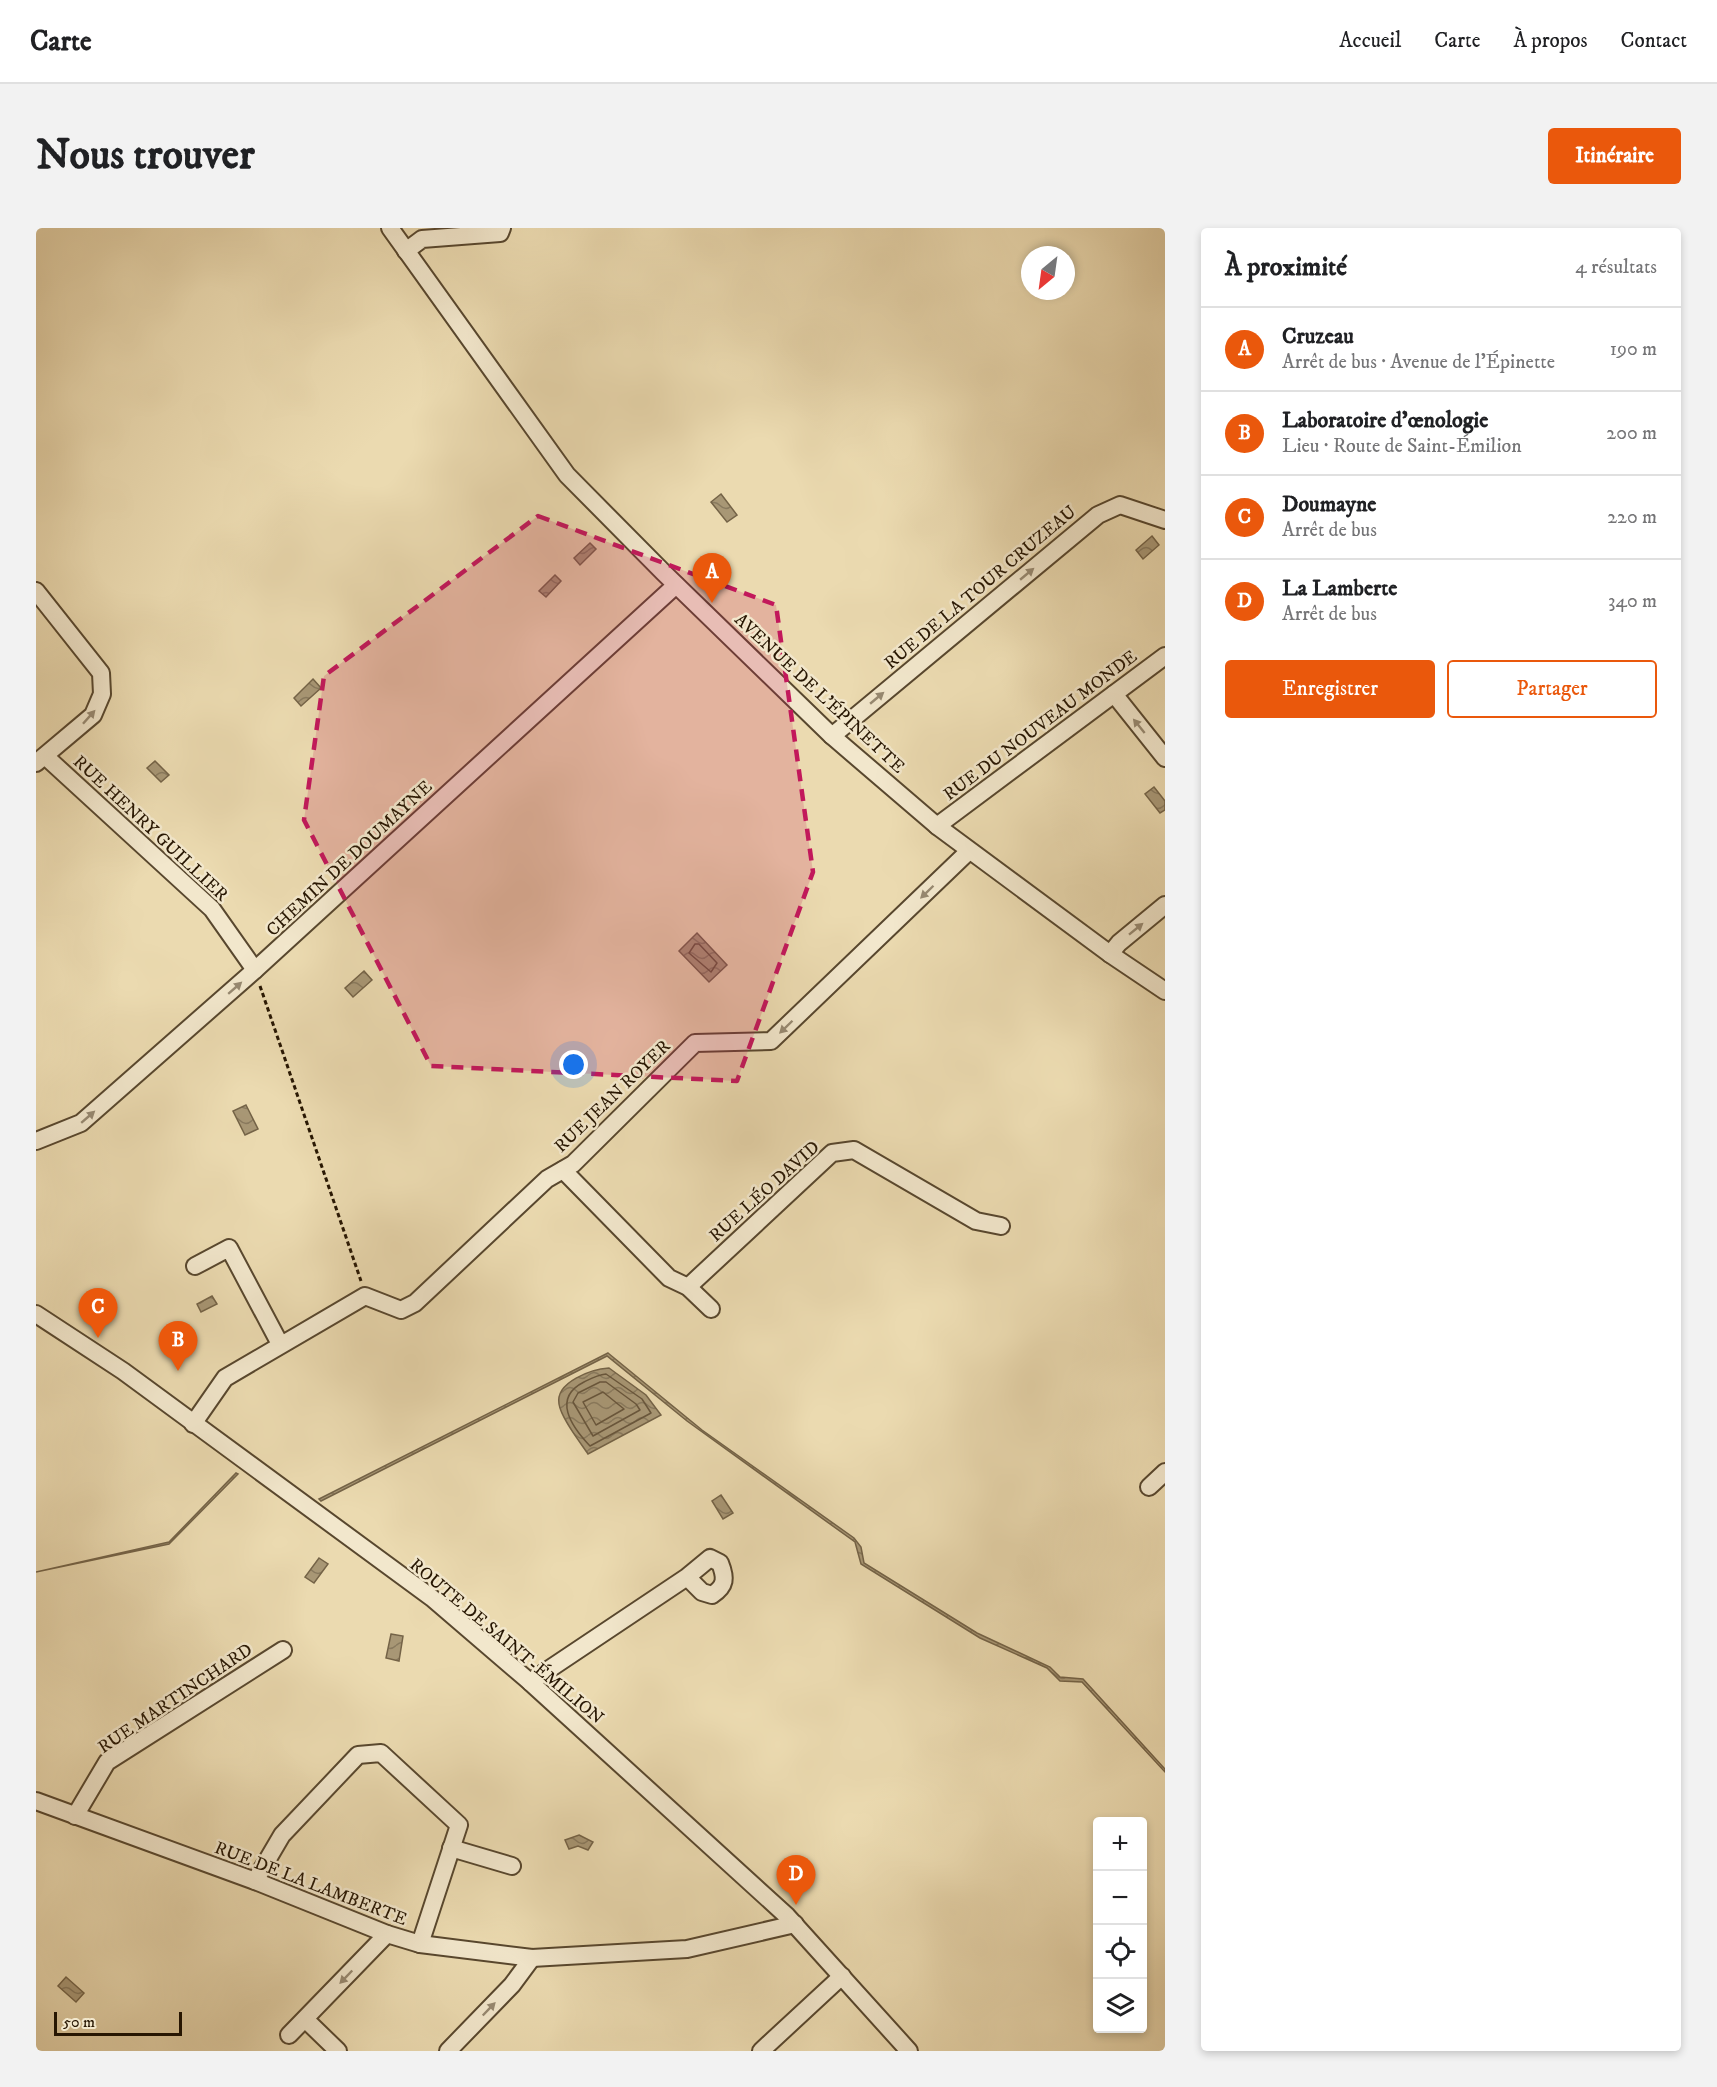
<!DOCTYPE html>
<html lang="fr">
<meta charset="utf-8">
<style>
:root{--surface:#fff;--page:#f2f2f2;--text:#202124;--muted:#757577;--line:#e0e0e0;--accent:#ea580c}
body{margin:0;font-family:"IM FELL DW Pica",serif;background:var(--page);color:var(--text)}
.controls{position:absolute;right:18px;bottom:18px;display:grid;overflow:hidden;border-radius:6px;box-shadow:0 3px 9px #0003}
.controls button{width:54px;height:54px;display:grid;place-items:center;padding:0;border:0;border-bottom:2px solid var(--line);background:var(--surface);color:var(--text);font:30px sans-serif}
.compass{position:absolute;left:985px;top:18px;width:54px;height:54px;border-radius:50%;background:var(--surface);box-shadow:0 3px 9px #0003;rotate:209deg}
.scale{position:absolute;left:18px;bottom:15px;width:128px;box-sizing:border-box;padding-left:6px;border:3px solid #271602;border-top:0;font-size:16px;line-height:21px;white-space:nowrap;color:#271602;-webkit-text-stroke:4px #f2e7cc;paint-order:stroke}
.you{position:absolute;left:538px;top:837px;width:21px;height:21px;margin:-15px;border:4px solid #fff;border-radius:50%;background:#1a73e8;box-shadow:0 0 0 9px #1a73e833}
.badge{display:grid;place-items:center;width:39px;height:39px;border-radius:50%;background:var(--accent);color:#fff;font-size:20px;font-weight:700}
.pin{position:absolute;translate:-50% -50px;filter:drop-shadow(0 2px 3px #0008)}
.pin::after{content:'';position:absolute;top:32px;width:21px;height:18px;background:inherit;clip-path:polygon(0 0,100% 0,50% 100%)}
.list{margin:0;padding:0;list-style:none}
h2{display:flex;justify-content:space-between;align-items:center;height:78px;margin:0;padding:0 24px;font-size:26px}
h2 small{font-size:20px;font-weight:400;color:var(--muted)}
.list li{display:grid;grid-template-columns:39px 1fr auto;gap:18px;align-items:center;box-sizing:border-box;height:84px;padding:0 24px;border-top:2px solid var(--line)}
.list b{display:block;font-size:22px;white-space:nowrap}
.list p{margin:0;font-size:20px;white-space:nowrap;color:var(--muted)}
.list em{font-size:20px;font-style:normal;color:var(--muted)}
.actions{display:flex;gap:12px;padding:18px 24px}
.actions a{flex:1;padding:14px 0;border:2px solid var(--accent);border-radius:6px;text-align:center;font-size:21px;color:var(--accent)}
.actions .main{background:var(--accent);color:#fff}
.icon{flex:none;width:33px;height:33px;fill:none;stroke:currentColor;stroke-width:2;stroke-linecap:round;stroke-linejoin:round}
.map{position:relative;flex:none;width:1129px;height:1823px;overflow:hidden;border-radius:6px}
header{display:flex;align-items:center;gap:36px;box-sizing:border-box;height:84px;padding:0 30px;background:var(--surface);border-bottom:2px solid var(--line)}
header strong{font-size:28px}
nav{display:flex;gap:33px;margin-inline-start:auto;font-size:21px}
.intro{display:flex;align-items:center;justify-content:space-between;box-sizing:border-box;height:144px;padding:0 36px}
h1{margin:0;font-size:42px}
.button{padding:15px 27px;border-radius:6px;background:var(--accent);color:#fff;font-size:21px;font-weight:700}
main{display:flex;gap:36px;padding:0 36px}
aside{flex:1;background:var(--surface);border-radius:6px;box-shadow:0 3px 9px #0003}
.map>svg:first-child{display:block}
.water{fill:url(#water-waves);stroke:#746347;stroke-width:1.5}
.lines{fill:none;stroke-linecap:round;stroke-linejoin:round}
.shore{stroke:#68563c;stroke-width:1.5}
.minor-casing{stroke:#58472e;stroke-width:20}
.path{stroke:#271602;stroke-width:3;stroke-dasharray:4.5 3;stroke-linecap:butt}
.minor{stroke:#f2e7cc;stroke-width:16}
.oneway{fill:#978971}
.marked{fill:#c2185b;fill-opacity:0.2;stroke:#c2185b;stroke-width:4.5;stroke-dasharray:12 8;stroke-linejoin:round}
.labels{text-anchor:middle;stroke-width:5;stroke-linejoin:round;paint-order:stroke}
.street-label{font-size:18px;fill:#271602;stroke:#f2e7cc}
</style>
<header>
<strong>Carte</strong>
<nav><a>Accueil</a><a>Carte</a><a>À propos</a><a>Contact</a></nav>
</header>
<div class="intro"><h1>Nous trouver</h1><a class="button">Itinéraire</a></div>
<main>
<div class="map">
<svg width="1129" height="1823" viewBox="0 0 1129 1823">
<defs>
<pattern id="water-waves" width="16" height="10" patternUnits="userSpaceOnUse" patternTransform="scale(1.5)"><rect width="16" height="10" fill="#a89775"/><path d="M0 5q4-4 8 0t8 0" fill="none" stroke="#897a5e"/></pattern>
</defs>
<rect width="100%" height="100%" fill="#ebdab0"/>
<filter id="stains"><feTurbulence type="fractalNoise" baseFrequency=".00333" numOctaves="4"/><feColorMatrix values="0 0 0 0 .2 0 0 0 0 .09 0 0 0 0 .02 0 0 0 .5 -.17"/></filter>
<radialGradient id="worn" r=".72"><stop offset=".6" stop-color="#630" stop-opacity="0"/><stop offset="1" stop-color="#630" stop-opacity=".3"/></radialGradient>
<g class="water">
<polygon points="685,266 701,287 691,294 675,274"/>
<polygon points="1116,308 1123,317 1107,331 1100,322"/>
<polygon points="554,315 560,321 544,337 538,330"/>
<polygon points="519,347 525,353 510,369 503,363"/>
<polygon points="277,451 285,460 265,478 258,470"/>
<polygon points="119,533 133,547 125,554 111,540"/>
<polygon points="1118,559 1129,573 1129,582 1124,585 1109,566"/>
<polygon points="661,705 691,737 673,754 643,723"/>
<polygon points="328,743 336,752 317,769 309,760"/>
<polygon points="210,877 222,901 209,907 197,883"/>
<polygon points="176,1068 181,1076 165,1084 161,1076"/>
<polygon points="572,1125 666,1202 818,1310 825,1319 828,1335 941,1405 1014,1439 1024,1449 1047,1451 1129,1541 1129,1544 1046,1454 1024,1453 1011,1440 944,1410 825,1336 819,1314 651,1193 571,1128 285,1273 283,1271"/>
<path d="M 573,1140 L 610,1167 L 625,1187 L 552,1226 C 544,1214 525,1190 523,1176 C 519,1154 556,1141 573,1140 Z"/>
<polygon points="200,1245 202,1246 133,1316 0,1344 133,1314"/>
<polygon points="685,1267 697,1285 687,1291 676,1273"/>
<polygon points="283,1330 292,1336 278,1355 269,1349"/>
<polygon points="355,1406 367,1408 363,1433 350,1430"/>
<polygon points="543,1607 557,1614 552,1622 542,1618 533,1621 529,1612"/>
<polygon points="30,1749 48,1765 40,1774 22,1758"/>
</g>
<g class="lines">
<g class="shore">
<polygon points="659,716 663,716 681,735 675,744 653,725"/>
<path d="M 570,1146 L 606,1171 L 615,1185 L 554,1218 C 535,1198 516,1170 548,1154 C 556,1150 561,1147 570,1146 Z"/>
<polygon points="564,1154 570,1154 600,1176 604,1182 557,1208 537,1174 542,1165"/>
<polygon points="567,1164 588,1181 560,1197 547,1174"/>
</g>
<g class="minor-casing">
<g id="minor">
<polyline points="354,0 531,247 628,345 796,508 901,598 1074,726 1129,763"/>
<polyline points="370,23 386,11 464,5 466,0"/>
<polyline points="0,363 65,445 66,466 57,487 0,535"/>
<polyline points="1078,466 1129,530"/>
<polyline points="796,508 1062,287 1084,277 1129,292"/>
<polyline points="9,528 176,681 219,742"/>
<polyline points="901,598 1129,428"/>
<polyline points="1074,726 1083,715 1129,677"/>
<polyline points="0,913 45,895 219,742 640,357"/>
<polyline points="527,942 633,1050 652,1059 675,1081"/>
<polyline points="159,1038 193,1020 244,1116"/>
<polyline points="652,1059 796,925 818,922 940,993 965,998"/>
<polyline points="0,1086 87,1143 396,1370 494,1454 751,1688 873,1823"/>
<polyline points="157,1196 189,1150 329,1068 365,1082 379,1075 511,951 537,936 659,815 735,813 933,623"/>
<polyline points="1113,1259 1129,1244"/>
<path d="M 494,1454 L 651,1349 L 666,1364 L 676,1367 C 690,1358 690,1350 684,1335 L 674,1330 L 651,1349"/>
<polyline points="0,1573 219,1653 351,1706 384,1716 496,1730 651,1721 759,1696"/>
<polyline points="39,1588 71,1534 247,1422"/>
<polyline points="415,1620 476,1638"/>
<polyline points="219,1653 246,1607 322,1527 345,1525 423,1597 384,1716"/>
<polyline points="269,1791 302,1823"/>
<polyline points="253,1807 351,1706"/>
<polyline points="412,1823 476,1757 496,1730"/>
<polyline points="725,1823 806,1748"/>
</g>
</g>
<polyline class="path" points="224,758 325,1053"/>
<use href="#minor" class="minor"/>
</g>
<defs><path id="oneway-solid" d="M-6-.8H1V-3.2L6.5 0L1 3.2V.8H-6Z" transform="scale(1.5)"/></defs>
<g class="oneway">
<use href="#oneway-solid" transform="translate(991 346) rotate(-40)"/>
<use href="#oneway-solid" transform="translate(841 470) rotate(-40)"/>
<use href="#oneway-solid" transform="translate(53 489) rotate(-48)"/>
<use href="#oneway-solid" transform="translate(1103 498) rotate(-129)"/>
<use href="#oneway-solid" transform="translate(891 664) rotate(136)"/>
<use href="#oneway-solid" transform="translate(1100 701) rotate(-39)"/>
<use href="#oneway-solid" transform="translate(199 760) rotate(-41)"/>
<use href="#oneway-solid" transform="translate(750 799) rotate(136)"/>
<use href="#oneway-solid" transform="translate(52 889) rotate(-41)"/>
<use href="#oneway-solid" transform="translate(310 1749) rotate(134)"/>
<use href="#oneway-solid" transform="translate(453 1781) rotate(-46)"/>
</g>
<path class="marked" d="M 502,288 L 740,377 L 777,644 L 701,853 L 395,838 L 268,592 L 288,448 Z"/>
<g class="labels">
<g class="street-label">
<text transform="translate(944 359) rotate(-40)" y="6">RUE DE LA TOUR CRUZEAU</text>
<text transform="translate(784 465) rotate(43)" y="6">AVENUE DE L'ÉPINETTE</text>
<text transform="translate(1004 497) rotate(-37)" y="6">RUE DU NOUVEAU MONDE</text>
<text transform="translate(115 600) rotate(43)" y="6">RUE HENRY GUILLIER</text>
<text transform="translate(313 630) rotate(-43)" y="6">CHEMIN DE DOUMAYNE</text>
<text transform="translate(576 868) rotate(-44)" y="6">RUE JEAN ROYER</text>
<text transform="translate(728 963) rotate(-42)" y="6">RUE LÉO DAVID</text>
<text transform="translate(471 1413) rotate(40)" y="6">ROUTE DE SAINT-ÉMILION</text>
<text transform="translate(139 1470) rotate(-34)" y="6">RUE MARTINCHARD</text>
<text transform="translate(275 1655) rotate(21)" y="6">RUE DE LA LAMBERTE</text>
</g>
</g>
<rect width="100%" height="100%" filter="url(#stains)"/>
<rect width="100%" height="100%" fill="url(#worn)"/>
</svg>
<div class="controls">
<button>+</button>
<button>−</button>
<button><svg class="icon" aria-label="locate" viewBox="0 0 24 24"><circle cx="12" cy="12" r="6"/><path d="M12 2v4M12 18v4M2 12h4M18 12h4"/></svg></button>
<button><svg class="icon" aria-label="layers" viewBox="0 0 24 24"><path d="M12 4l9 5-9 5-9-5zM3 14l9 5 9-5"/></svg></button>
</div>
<svg class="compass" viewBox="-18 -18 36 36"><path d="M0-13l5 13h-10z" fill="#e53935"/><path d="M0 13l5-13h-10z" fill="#757577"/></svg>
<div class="scale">50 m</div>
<div class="you"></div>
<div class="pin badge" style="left:676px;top:375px">A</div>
<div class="pin badge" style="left:142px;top:1143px">B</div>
<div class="pin badge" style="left:62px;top:1110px">C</div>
<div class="pin badge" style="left:760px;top:1677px">D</div>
</div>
<aside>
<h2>À proximité<small>4 résultats</small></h2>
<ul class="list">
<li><span class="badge">A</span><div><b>Cruzeau</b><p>Arrêt de bus · Avenue de l'Épinette</p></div><em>190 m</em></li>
<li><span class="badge">B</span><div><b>Laboratoire d'œnologie</b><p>Lieu · Route de Saint-Émilion</p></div><em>200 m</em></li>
<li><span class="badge">C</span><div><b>Doumayne</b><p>Arrêt de bus</p></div><em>220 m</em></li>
<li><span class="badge">D</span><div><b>La Lamberte</b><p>Arrêt de bus</p></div><em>340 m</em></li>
</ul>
<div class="actions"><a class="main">Enregistrer</a><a>Partager</a></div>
</aside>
</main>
